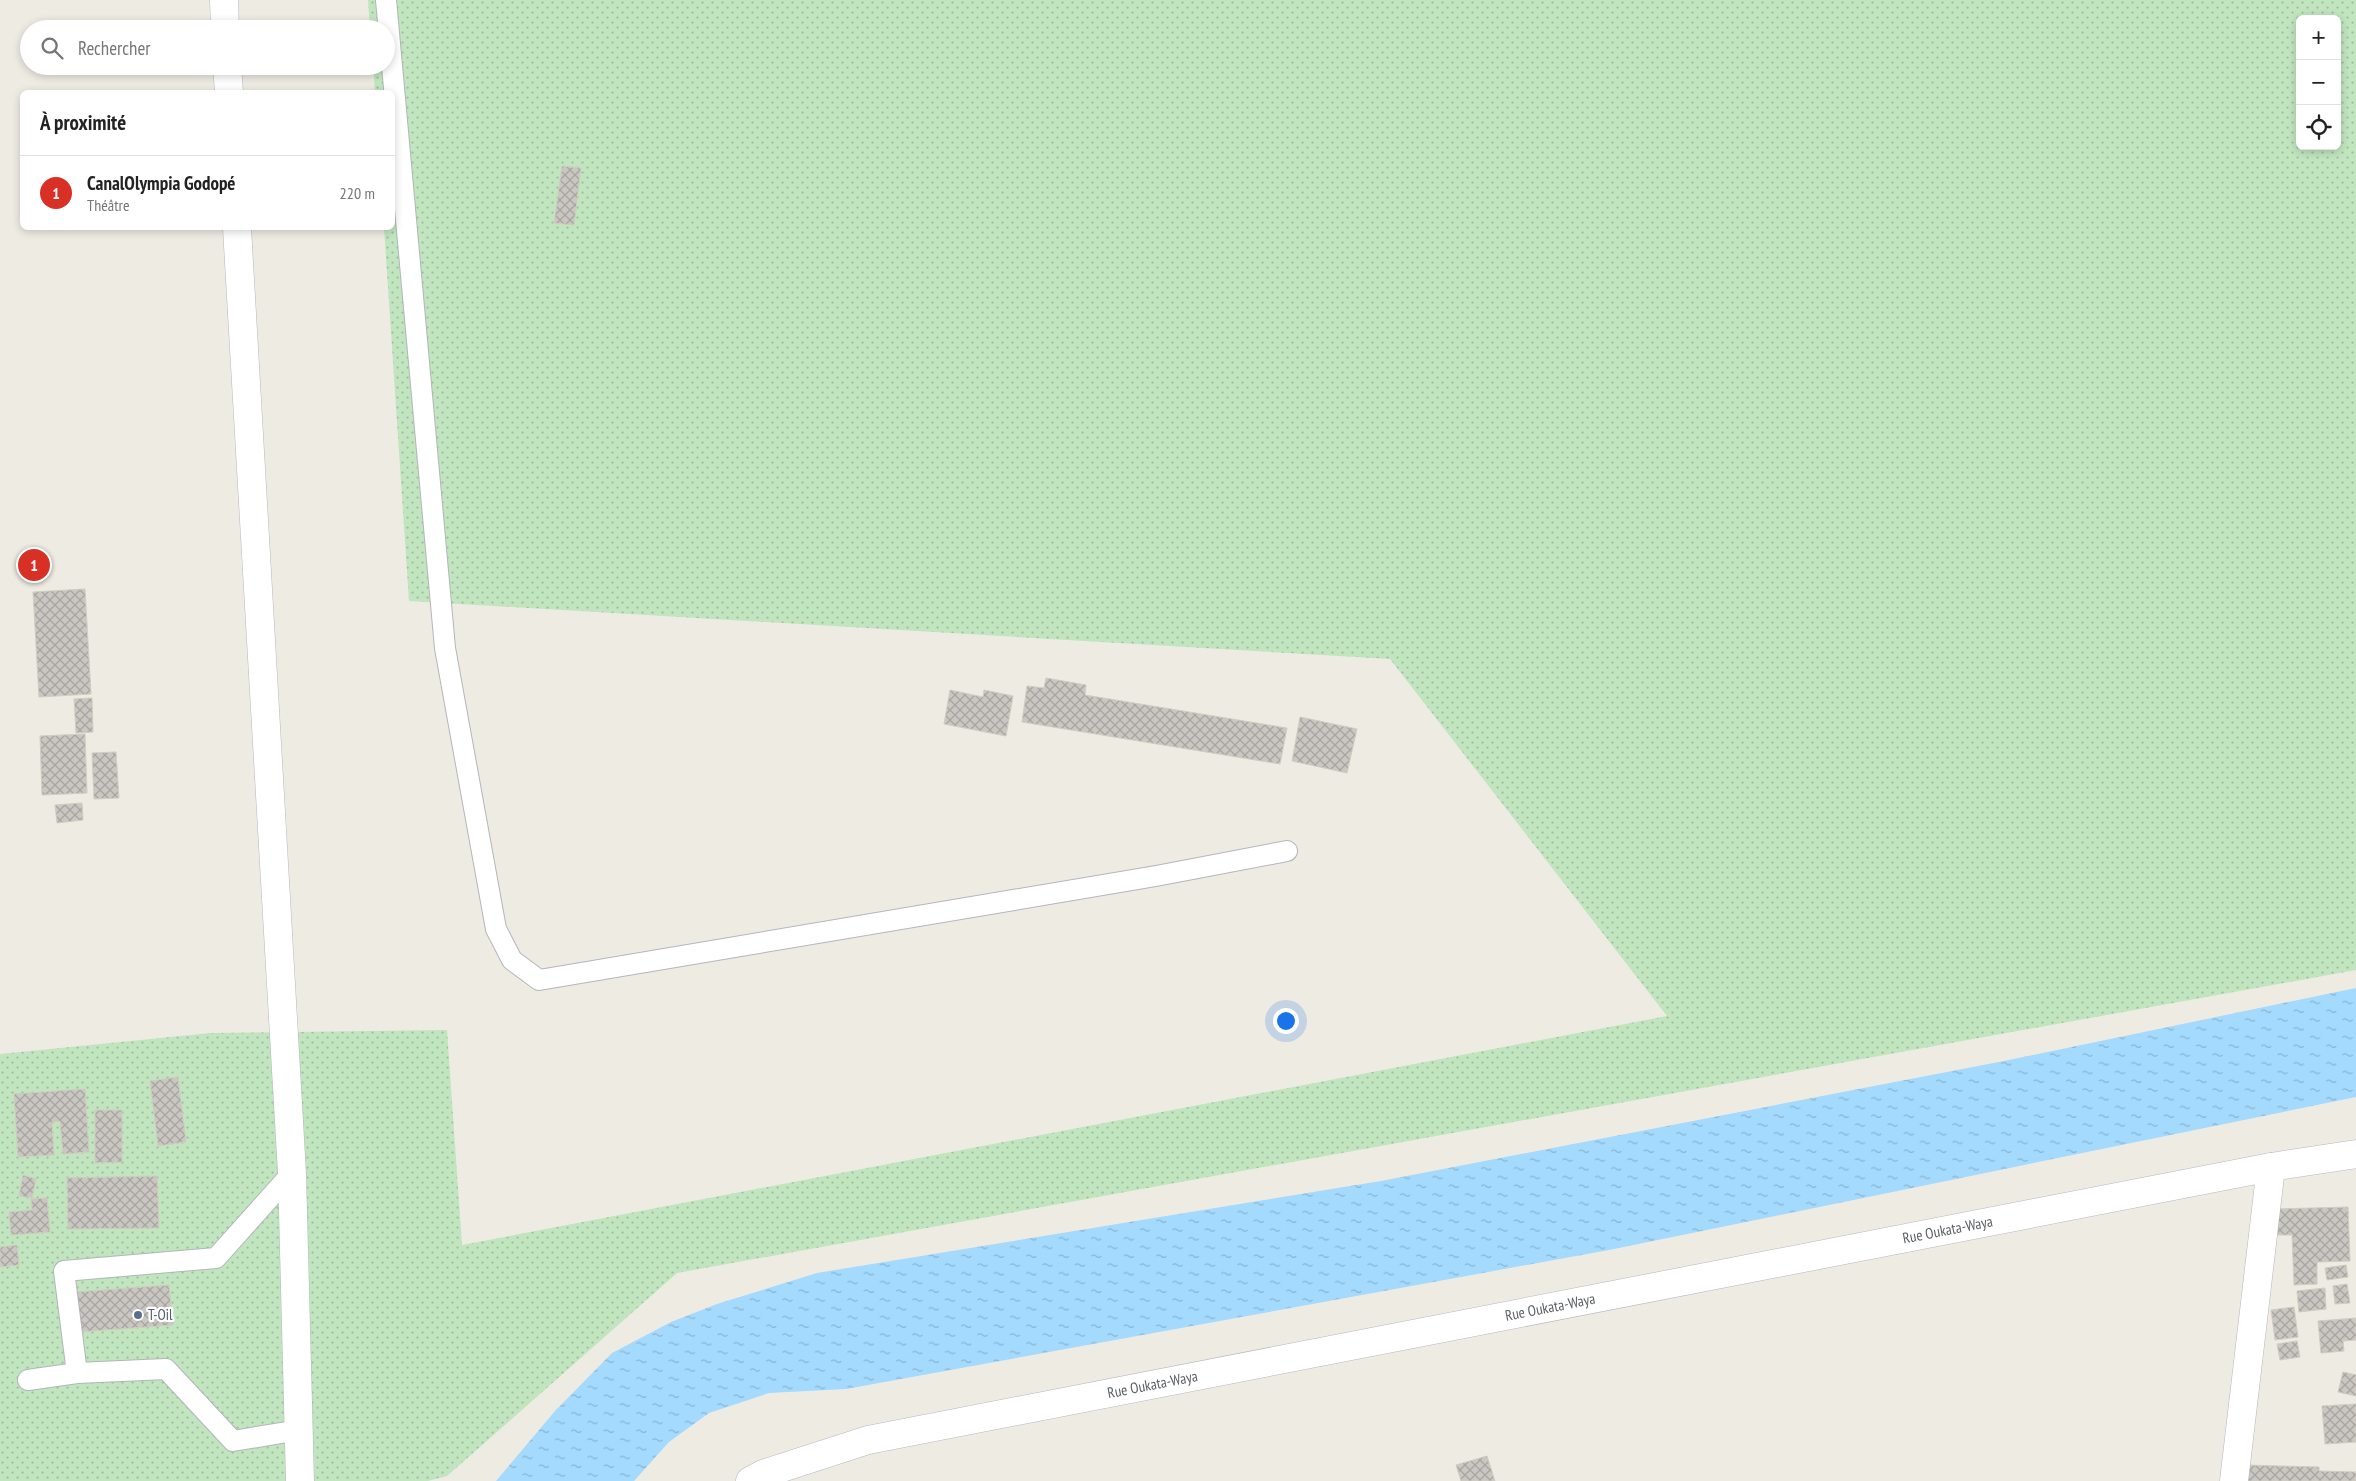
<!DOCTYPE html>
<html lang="fr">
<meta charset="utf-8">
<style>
:root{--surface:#fff;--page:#f6f6f6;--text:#222;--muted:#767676;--line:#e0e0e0;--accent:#d93025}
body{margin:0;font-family:"PT Sans Narrow",sans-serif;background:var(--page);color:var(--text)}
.controls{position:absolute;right:15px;top:15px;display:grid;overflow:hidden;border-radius:8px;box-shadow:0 2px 8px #0003}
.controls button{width:45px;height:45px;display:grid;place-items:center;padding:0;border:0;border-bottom:1px solid var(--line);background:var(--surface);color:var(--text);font:25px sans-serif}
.you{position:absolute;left:1285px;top:1020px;width:18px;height:18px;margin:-12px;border:4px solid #fff;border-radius:50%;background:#1a73e8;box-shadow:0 0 0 8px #1a73e833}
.badge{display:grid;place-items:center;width:32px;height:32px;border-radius:50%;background:var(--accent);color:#fff;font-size:16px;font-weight:700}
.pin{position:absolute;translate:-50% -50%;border:2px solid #fff;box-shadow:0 1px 5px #0006}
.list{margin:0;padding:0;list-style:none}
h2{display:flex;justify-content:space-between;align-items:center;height:65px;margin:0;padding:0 20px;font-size:21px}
h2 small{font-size:16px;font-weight:400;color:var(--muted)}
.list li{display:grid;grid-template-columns:32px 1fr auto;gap:15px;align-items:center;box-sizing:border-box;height:75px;padding:0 20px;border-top:1px solid var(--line)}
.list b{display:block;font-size:19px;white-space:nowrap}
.list p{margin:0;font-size:16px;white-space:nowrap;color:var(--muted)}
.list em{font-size:16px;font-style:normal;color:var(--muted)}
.icon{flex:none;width:28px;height:28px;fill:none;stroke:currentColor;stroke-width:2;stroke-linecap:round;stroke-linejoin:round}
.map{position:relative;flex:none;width:2356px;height:1481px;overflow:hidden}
.search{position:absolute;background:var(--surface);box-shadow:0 2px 8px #0003;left:20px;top:20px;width:375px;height:55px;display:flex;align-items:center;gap:12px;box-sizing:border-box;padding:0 18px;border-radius:28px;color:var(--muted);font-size:19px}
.panel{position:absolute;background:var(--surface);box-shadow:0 2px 8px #0003;left:20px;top:90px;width:375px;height:140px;border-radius:8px}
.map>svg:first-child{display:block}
.grass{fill:url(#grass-dots);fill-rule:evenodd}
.water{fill:url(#water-ripples)}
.building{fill:url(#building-cross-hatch);stroke:#d2ccc1}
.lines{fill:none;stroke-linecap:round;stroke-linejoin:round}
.lane-casing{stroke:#b3b6ba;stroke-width:22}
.street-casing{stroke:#b3b6ba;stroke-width:29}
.secondary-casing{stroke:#b4b8bd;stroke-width:29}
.lane{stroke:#fff;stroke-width:20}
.street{stroke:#fff;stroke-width:28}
.secondary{stroke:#fff;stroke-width:28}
.service-dot{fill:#5c6f8a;stroke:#fff;stroke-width:2}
.labels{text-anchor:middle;stroke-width:4.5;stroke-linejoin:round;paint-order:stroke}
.street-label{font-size:15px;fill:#5b5f63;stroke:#fff}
.service-label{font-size:15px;fill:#4e5e75;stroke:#fff;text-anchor:start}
</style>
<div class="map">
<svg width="2356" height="1481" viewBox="0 0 2356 1481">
<defs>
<pattern id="grass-dots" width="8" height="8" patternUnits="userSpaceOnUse" patternTransform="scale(1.25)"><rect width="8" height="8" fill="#c1e5bf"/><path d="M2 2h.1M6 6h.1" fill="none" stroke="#a0bd9f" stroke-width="1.8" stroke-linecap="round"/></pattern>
<pattern id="water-ripples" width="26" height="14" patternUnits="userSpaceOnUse" patternTransform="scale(1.25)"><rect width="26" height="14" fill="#a3dafe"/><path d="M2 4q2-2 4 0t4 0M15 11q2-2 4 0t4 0" fill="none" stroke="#88b4d1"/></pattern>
<pattern id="building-cross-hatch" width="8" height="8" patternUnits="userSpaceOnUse" patternTransform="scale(1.25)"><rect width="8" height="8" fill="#cac7c2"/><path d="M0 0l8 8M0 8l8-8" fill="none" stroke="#a7a5a1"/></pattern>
</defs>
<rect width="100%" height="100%" fill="#eeebe3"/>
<path class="grass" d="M 368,0 L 2356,0 L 2356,970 L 677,1273 L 447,1476 L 428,1481 L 0,1481 L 0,1054 L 211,1033 L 447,1030 L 462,1245 L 1667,1016 L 1390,659 L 409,601 L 384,228 L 392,228 L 392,92 L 375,92 L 373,66 L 386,66 L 386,29 L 370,29 ZM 2300,19 L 2337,19 L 2337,146 L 2300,146 Z"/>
<polygon class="water" points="2356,988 2356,1097 1609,1250 846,1389 769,1393 709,1413 669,1442 634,1481 496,1481 555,1411 612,1353 671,1322 717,1304 817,1273 1381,1181 2004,1061"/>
<g class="building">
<polygon points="562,166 581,168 574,225 554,223"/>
<polygon points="85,589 91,694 39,697 33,592"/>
<polygon points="1046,678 1086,685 1085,695 1287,728 1280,764 1022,722 1027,686 1044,688"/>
<polygon points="950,690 983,697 984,690 1013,696 1006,736 944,724"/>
<polygon points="92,698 93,732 76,733 74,699"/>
<polygon points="1300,717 1357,729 1347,773 1292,761"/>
<polygon points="85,734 87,793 42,795 40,736"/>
<polygon points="116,752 119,798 94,799 92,753"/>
<polygon points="82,803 83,820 57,823 55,805"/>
<polygon points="178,1077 186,1142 158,1146 150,1081"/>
<polygon points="85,1089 89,1152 63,1154 60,1121 52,1122 54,1155 18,1157 14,1094"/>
<polygon points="95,1110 122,1110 122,1162 95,1163"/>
<polygon points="23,1175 36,1179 32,1198 19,1196"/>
<polygon points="157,1176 159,1228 68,1229 67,1178"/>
<polygon points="47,1198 50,1232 11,1235 9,1212 32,1210 31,1199"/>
<polygon points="2348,1207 2350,1261 2317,1262 2317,1284 2294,1285 2292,1235 2276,1235 2275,1209"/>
<polygon points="17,1245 19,1265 0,1267 0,1247"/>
<polygon points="2346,1265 2348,1277 2327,1280 2325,1268"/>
<polygon points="2347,1284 2350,1303 2335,1304 2333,1286"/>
<polygon points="169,1285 173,1325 79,1332 76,1292"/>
<polygon points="2325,1288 2326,1309 2299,1312 2297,1291"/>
<polygon points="2294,1307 2298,1337 2275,1340 2271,1310"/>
<polygon points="2356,1318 2356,1340 2343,1341 2344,1351 2321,1353 2318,1321"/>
<polygon points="2297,1341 2300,1357 2280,1360 2277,1344"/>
<polygon points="2343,1372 2356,1375 2356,1396 2338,1392"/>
<polygon points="2356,1404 2356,1442 2325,1444 2322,1406"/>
<polygon points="1487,1456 1495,1481 1461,1481 1456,1465"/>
<polygon points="2246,1465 2319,1467 2319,1471 2356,1472 2356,1481 2246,1481"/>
</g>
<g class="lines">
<g class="lane-casing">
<g id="lane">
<polyline points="386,0 445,648 496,929 512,960 539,980 1156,876 1287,851"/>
<polyline points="77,1373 64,1271 216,1258 292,1173"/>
<polyline points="28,1380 77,1373 166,1369 233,1441 299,1430"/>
</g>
</g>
<g class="street-casing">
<polyline id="street" points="2234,1481 2271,1167"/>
</g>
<g class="secondary-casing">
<g id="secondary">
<polyline points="224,0 225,29"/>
<polyline points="227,66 229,92"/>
<polyline points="237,228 292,1173 300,1481"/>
<path id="s1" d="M 750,1481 L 763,1474 L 868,1440 L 2271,1167 L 2356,1154"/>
</g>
</g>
<use href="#lane" class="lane"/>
<use href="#street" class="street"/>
<use href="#secondary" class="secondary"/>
</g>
<circle class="service-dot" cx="138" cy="1315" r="5"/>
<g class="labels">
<g class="street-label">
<text dy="5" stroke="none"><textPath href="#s1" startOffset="1225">Rue Oukata-Waya</textPath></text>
<text dy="5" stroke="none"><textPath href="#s1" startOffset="820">Rue Oukata-Waya</textPath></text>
<text dy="5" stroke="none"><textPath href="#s1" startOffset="415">Rue Oukata-Waya</textPath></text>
</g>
<g class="service-label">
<text x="148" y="1320">T-Oil</text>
</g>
</g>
</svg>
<div class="controls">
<button>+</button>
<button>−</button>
<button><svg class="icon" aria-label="locate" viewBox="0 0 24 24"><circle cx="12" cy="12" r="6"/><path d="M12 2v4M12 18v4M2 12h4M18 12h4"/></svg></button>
</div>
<div class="you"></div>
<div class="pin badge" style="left:34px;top:565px">1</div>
<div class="search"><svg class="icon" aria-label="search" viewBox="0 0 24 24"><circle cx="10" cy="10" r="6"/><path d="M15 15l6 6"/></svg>Rechercher</div>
<section class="panel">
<h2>À proximité<small></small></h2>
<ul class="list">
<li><span class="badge">1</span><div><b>CanalOlympia Godopé</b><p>Théâtre</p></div><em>220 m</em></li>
</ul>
</section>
</div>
